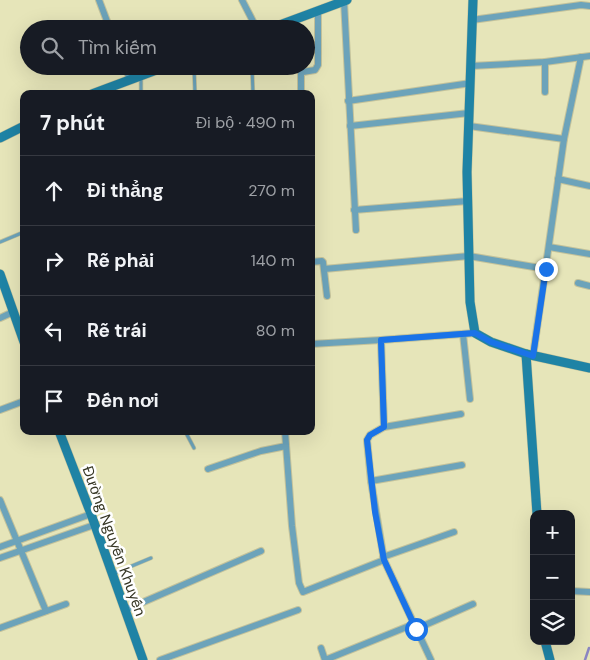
<!DOCTYPE html>
<html lang="vi">
<meta charset="utf-8">
<style>
:root{--surface:#171b24;--page:#20242c;--text:#f1f3f6;--muted:#9ea1a6;--line:#363941}
body{margin:0;font-family:"DM Sans",sans-serif;background:var(--page);color:var(--text)}
.controls{position:absolute;right:15px;bottom:15px;display:grid;overflow:hidden;border-radius:10px;box-shadow:0 5px 20px #0002}
.controls button{width:45px;height:45px;display:grid;place-items:center;padding:0;border:0;border-bottom:1px solid var(--line);background:var(--surface);color:var(--text);font:25px sans-serif}
.stop{position:absolute;width:15px;height:15px;margin:-11px;border:4px solid #1a73e8;border-radius:50%;background:#fff}
.stop.end{background:#1a73e8;border-color:#fff;box-shadow:0 1px 5px #0008}
.list{margin:0;padding:0;list-style:none}
h2{display:flex;justify-content:space-between;align-items:center;height:65px;margin:0;padding:0 20px;font-size:21px}
h2 small{font-size:16px;font-weight:400;color:var(--muted)}
.list li{display:grid;grid-template-columns:32px 1fr auto;gap:15px;align-items:center;box-sizing:border-box;height:70px;padding:0 20px;border-top:1px solid var(--line)}
.list b{display:block;font-size:19px;white-space:nowrap}
.list em{font-size:16px;font-style:normal;color:var(--muted)}
.icon{flex:none;width:28px;height:28px;fill:none;stroke:currentColor;stroke-width:2;stroke-linecap:round;stroke-linejoin:round}
.map{position:relative;flex:none;width:590px;height:660px;overflow:hidden}
.search{position:absolute;background:var(--surface);box-shadow:0 5px 20px #0002;left:20px;top:20px;width:295px;height:55px;display:flex;align-items:center;gap:12px;box-sizing:border-box;padding:0 18px;border-radius:28px;color:var(--muted);font-size:19px}
.panel{position:absolute;background:var(--surface);box-shadow:0 5px 20px #0002;left:20px;top:90px;width:295px;height:345px;border-radius:10px}
.map>svg:first-child{display:block}
.lines{fill:none;stroke-linecap:round;stroke-linejoin:round}
.stream{stroke:#8a86c2;stroke-width:2.5}
.lane-casing{stroke:#c3c29b;stroke-width:4.5}
.street-casing{stroke:#c3c29b;stroke-width:8}
.secondary-casing{stroke:#c3c29b;stroke-width:10}
.lane{stroke:#6ca3ba;stroke-width:3}
.street{stroke:#6ca3ba;stroke-width:6}
.secondary{stroke:#1f83a5;stroke-width:9}
.route{stroke:#1a73e8;stroke-width:6}
.labels{text-anchor:middle;stroke-width:5;stroke-linejoin:round;paint-order:stroke}
.street-label{font-size:15px;fill:#363624;stroke:#fff}
</style>
<div class="map">
<svg width="590" height="660" viewBox="0 0 590 660">
<rect width="100%" height="100%" fill="#e6e5b9"/>
<g class="lines">
<polyline class="stream" points="585,660 589,648"/>
<g class="lane-casing">
<g id="lane">
<polyline points="194,66 195,94"/>
<polyline points="252,66 253,94"/>
<polyline points="141,94 141,77"/>
<polyline points="0,242 24,232"/>
<polyline points="185,431 194,448"/>
<polyline points="115,573 151,558"/>
</g>
</g>
<g class="street-casing">
<g id="street">
<polyline points="99,0 110,29"/>
<polyline points="242,0 257,29"/>
<polyline points="344,1 356,230"/>
<polyline points="472,20 581,5 590,6"/>
<polyline points="545,62 545,92"/>
<polyline points="125,66 130,80"/>
<polyline points="471,66 545,62 590,56"/>
<polyline points="301,94 301,74 303,72 315,70 318,65 318,11"/>
<polyline points="348,101 471,83"/>
<polyline points="350,126 469,113"/>
<polyline points="469,126 564,139 533,356"/>
<polyline points="564,139 581,57"/>
<polyline points="558,179 590,186"/>
<polyline points="354,210 468,201"/>
<polyline points="549,247 590,254"/>
<polyline points="311,262 322,261 323,262 327,296"/>
<polyline points="324,269 469,256 546,269"/>
<polyline points="578,283 590,286"/>
<polyline points="0,318 13,312"/>
<polyline points="463,334 470,399"/>
<polyline points="381,340 384,427 370,435 367,440 371,481 384,560 431,660"/>
<polyline points="311,344 381,340 475,333"/>
<polyline points="0,410 24,401"/>
<polyline points="384,427 461,414"/>
<polyline points="285,431 292,526 299,583 303,592 384,560"/>
<polyline points="208,469 261,451 286,446"/>
<polyline points="371,481 462,465"/>
<polyline points="0,500 46,611"/>
<polyline points="0,547 91,514"/>
<polyline points="383,557 454,532"/>
<polyline points="0,558 94,525"/>
<polyline points="571,591 590,592"/>
<polyline points="125,610 261,551"/>
<polyline points="0,628 66,604"/>
<polyline points="416,629 473,604"/>
<polyline points="321,648 325,660"/>
<polyline points="160,660 298,610"/>
<polyline points="325,660 414,624"/>
</g>
</g>
<g class="secondary-casing">
<g id="secondary">
<polyline points="473,0 467,172 470,302 475,333 491,342 526,354 590,368"/>
<polyline points="269,29 347,0"/>
<polyline points="92,94 167,66"/>
<polyline points="0,138 24,126"/>
<polyline points="0,274 24,342"/>
<polyline points="526,354 537,514"/>
<polyline points="59,431 91,514 143,660"/>
<polyline points="545,641 550,660"/>
</g>
</g>
<use href="#lane" class="lane"/>
<use href="#street" class="street"/>
<use href="#secondary" class="secondary"/>
</g>
<g class="lines">
<polyline class="route" points="416,629 384,560 375,512 367,440 370,435 384,427 381,340 475,333 491,342 533,356 546,269"/>
</g>
<g class="labels">
<g class="street-label">
<text transform="translate(114 541) rotate(70)" y="5">Đường Nguyễn Khuyến</text>
</g>
</g>
</svg>
<div class="controls">
<button>+</button>
<button>−</button>
<button><svg class="icon" aria-label="layers" viewBox="0 0 24 24"><path d="M12 4l9 5-9 5-9-5zM3 14l9 5 9-5"/></svg></button>
</div>
<div class="stop" style="left:416px;top:629px"></div>
<div class="stop end" style="left:546px;top:269px"></div>
<div class="search"><svg class="icon" aria-label="search" viewBox="0 0 24 24"><circle cx="10" cy="10" r="6"/><path d="M15 15l6 6"/></svg>Tìm kiếm</div>
<section class="panel">
<h2>7 phút<small>Đi bộ · 490 m</small></h2>
<ul class="list">
<li><svg class="icon" aria-label="ahead" viewBox="0 0 24 24"><path d="M12 20V5M6 11l6-6 6 6"/></svg><div><b>Đi thẳng</b></div><em>270 m</em></li>
<li><svg class="icon" aria-label="right" viewBox="0 0 24 24"><path d="M7 20v-9h11M14 6l5 5-5 5"/></svg><div><b>Rẽ phải</b></div><em>140 m</em></li>
<li><svg class="icon" aria-label="left" viewBox="0 0 24 24"><path d="M17 20v-9H6M10 6l-5 5 5 5"/></svg><div><b>Rẽ trái</b></div><em>80 m</em></li>
<li><svg class="icon" aria-label="arrive" viewBox="0 0 24 24"><path d="M6 21V4h12l-3 4 3 4H6"/></svg><div><b>Đến nơi</b></div></li>
</ul>
</section>
</div>
